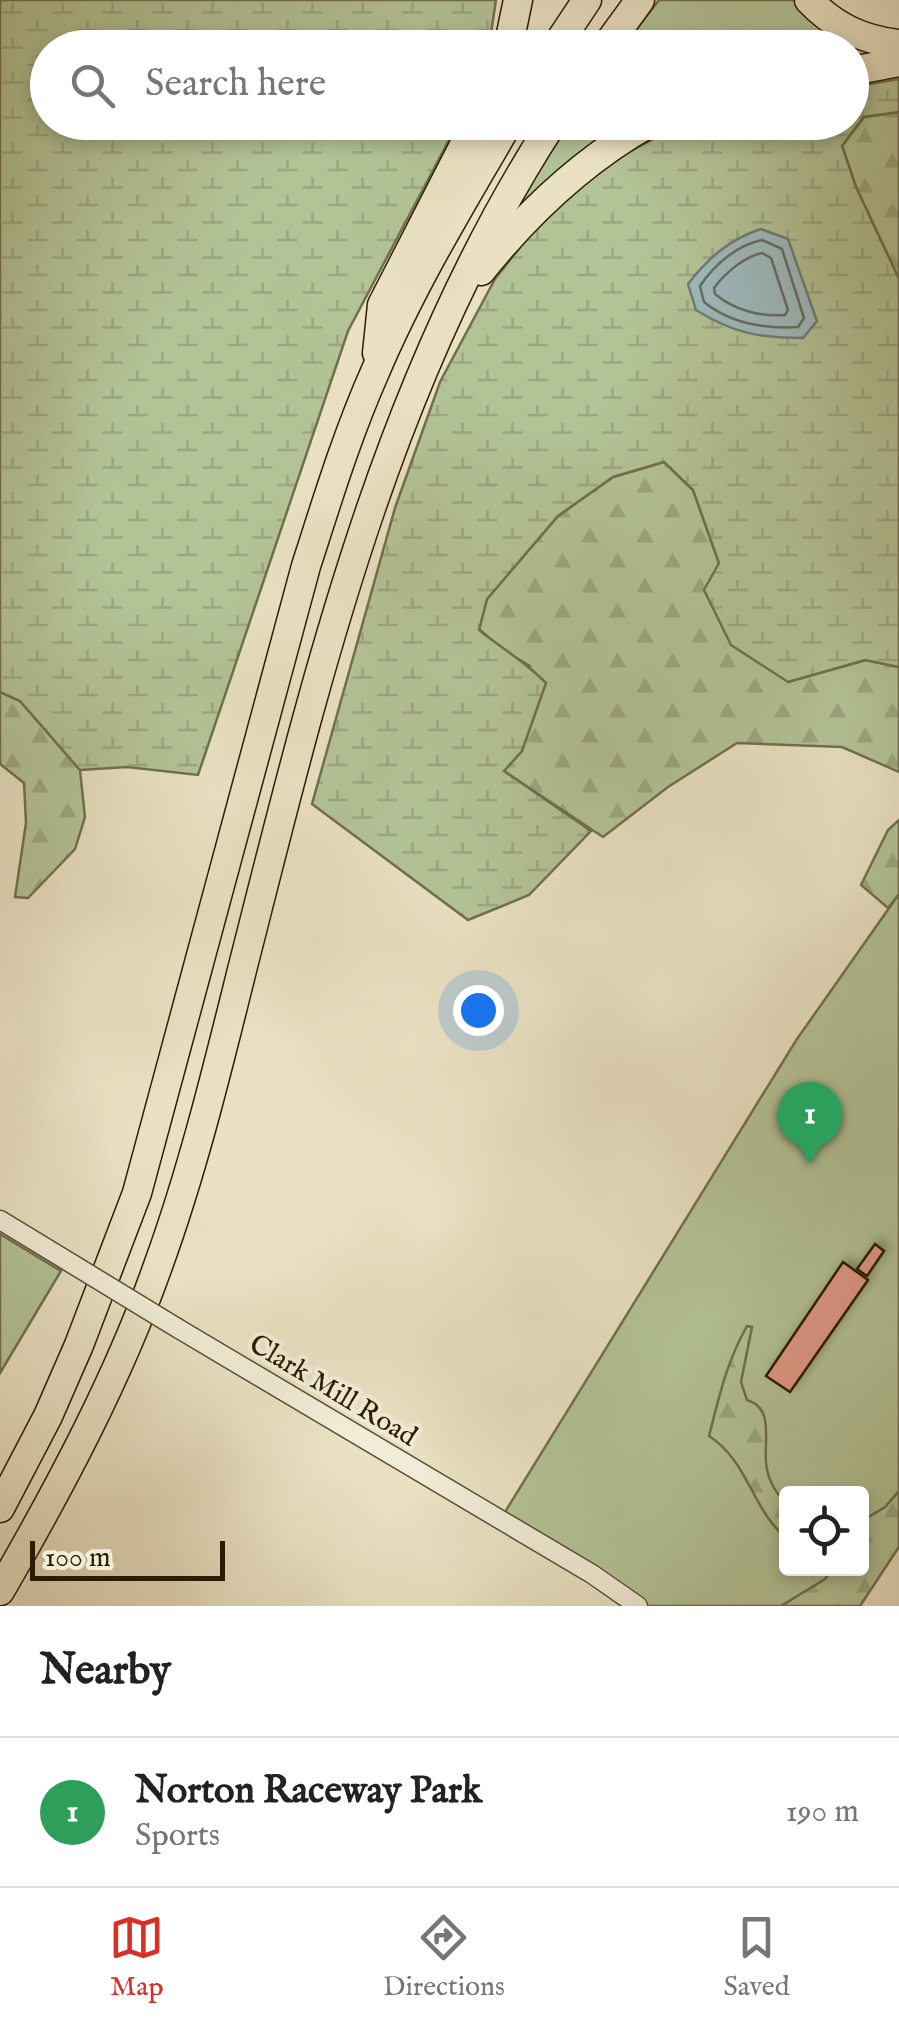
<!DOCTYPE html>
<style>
:root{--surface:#fff;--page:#f6f6f6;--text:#222;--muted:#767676;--line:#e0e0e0;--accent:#d93025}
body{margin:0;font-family:"IM FELL English",serif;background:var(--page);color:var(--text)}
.controls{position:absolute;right:30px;bottom:30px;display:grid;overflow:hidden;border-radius:10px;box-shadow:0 5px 15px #0003}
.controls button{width:90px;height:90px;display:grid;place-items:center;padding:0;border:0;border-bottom:2px solid var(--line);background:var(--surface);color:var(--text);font:50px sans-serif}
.scale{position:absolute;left:30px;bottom:25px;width:195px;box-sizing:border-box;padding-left:10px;border:5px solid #2d1c04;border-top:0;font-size:28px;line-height:35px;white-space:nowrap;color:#2d1c04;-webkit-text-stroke:8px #f1ecd7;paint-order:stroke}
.you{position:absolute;left:478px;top:1010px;width:35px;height:35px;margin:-25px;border:8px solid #fff;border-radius:50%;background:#1a73e8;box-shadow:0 0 0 15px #1a73e833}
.badge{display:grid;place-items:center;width:65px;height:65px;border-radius:50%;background:var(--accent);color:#fff;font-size:32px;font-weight:700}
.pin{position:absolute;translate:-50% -82px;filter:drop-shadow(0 2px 5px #0008)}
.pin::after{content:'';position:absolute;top:52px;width:35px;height:30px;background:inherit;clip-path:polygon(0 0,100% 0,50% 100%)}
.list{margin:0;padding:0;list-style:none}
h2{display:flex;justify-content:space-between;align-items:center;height:130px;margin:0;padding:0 40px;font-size:42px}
h2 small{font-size:32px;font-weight:400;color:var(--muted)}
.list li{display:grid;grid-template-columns:65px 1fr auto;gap:30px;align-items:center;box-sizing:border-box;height:150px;padding:0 40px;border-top:2px solid var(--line)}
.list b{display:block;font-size:38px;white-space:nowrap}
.list p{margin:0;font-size:32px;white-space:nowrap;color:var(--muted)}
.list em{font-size:32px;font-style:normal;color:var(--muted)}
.icon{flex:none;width:55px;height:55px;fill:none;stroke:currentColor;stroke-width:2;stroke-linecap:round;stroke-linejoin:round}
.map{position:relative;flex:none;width:899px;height:1606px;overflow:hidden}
.search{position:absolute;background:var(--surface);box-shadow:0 5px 15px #0003;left:30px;right:30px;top:30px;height:110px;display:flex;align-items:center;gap:25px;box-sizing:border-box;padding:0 35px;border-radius:55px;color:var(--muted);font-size:38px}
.sheet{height:280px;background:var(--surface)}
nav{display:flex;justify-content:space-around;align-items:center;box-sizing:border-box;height:140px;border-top:2px solid var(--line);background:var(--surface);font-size:28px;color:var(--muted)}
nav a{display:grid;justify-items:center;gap:5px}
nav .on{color:var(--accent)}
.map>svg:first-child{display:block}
.grass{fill:#b3c396;stroke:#70704d;stroke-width:2.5;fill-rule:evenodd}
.forest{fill:url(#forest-firs);stroke:#70704d;stroke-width:2.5}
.wetland{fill:url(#wetland-marsh);stroke:#70704d;stroke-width:2.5}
.water{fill:#9dbabe;stroke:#707b74;stroke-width:2.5}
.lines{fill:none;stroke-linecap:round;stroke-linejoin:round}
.shore{stroke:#656b61;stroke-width:2.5}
.building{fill:#e09987;stroke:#2d1c04;stroke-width:2.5;filter:url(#shadow)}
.tertiary-casing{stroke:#5c4d34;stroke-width:21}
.motorway-casing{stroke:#2d1c04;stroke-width:31}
.tertiary{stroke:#f1ecd7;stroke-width:18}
.motorway{stroke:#e9e1c2;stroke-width:28}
.tertiary-bridge-casing{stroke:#5c4d34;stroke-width:21;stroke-linecap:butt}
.tertiary-bridge{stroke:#f1ecd7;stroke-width:18}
.labels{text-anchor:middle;stroke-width:8;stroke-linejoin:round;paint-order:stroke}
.street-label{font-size:28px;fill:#2d1c04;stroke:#f1ecd7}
</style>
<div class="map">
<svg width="899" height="1606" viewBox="0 0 899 1606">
<defs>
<pattern id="forest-firs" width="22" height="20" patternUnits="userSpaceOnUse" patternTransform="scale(2.5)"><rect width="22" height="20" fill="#b3c396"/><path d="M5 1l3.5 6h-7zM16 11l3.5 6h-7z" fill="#9aa780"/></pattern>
<pattern id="wetland-marsh" width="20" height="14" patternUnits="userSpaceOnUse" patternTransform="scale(2.5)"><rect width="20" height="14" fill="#b3c396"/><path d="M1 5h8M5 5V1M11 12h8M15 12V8" fill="none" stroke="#9aa780"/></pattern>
<filter id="shadow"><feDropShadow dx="5" dy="-5" stdDeviation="5" flood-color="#0004"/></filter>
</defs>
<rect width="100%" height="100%" fill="#e9e1c2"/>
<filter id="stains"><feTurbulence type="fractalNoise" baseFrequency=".002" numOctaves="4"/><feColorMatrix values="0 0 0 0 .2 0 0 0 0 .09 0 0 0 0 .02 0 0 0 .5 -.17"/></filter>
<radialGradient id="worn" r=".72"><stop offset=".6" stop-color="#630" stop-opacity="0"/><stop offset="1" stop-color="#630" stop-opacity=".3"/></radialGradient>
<g class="grass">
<polygon points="659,0 798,0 879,55 852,58 852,48 622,48"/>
<polygon points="569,123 628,123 505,224"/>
<path d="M 899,894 L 899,1515 L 839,1606 L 638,1606 L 500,1520 L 797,1039 ZM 786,1494 L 862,1494 L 862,1568 L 786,1568 Z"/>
<polygon points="0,1234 61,1271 0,1373"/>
</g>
<g class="forest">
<polygon points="899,112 899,279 856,187 842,145 864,117"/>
<polygon points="664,462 693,490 719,563 788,682 866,660 899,667 899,772 842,747 737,743 668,787 603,837 504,771 530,666 503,650 479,629 487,599 558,516 613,477"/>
<polygon points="0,692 20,701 80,770 85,817 75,849 28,898 15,897 26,823 24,783 0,764"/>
<polygon points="899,820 899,894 888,908 861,885 888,830"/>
<path d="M 747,1326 L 752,1327 L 741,1382 L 747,1400 C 774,1408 764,1439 766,1462 C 767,1478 776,1493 786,1504 L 786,1538 C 752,1509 748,1461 709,1436 C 719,1397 727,1361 747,1326 Z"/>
<polygon points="899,1491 899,1547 860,1606 781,1606 825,1579 832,1569 862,1568 862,1521 885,1507"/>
</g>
<g class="wetland">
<polygon points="0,0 496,0 489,47 48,48 48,122 458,123 348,331 198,775 127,767 80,770 20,701 0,692"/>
<path d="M 899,79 L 899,112 L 864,117 L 842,146 L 856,187 L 899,279 L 899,667 L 865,660 L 788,682 L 731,645 L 704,590 L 719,563 L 693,490 L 664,462 L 613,477 L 558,516 L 487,599 L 479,630 C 501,648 526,662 546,683 L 522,751 L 504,771 L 591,831 L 529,895 L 468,920 L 312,804 L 395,508 L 440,382 L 495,279 L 536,227 L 578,186 L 625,154 L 686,122 L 852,122 L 852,87 Z"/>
</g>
<path class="water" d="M 761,229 L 788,239 L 817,321 L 803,338 C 759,338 733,333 696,310 L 688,284 C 708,258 730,239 761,229 Z"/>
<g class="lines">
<g class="shore">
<path d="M 762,240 L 782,249 L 804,318 L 798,327 C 764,329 731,324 704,302 L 700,286 C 714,265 737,245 762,240 Z"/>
<path d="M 762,253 L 771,258 L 788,310 L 785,315 C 760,317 734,310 715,294 L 714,288 C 725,273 744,257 762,253 Z"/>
</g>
</g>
<g class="building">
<polygon points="875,1244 884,1251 867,1276 857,1269"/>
<polygon points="843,1262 868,1280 790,1392 766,1376"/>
</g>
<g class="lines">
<g class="tertiary-casing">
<g id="tertiary">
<polyline points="0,1220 74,1265"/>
<polyline points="179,1329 592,1574 638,1606"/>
</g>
</g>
<g class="motorway-casing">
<g id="motorway">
<path d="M 809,0 C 834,27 863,40 899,44"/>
<polyline points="508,48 518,0"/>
<polyline points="555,48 587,0"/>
<polyline points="605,48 640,0"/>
<polyline points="852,71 899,62"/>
<path d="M 481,271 C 529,211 583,160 651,122"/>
<polyline points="377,353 382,305 476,122"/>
<path d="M 0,1508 L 48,1416 L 79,1345 L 137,1193 L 306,566 C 327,501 347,435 375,372 C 412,285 461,204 509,122"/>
<path d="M 0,1591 C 60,1487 119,1377 159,1263 C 194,1166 218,1066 243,966 C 317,675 387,377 553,122"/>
</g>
</g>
<use href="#tertiary" class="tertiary"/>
<use href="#motorway" class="motorway"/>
<g class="tertiary-bridge-casing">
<polyline id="tertiary-bridge" points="74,1265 179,1329"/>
</g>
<use href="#tertiary-bridge" class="tertiary-bridge"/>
</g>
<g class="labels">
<g class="street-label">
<text transform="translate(334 1389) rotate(31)" y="10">Clark Mill Road</text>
</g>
</g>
<rect width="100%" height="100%" filter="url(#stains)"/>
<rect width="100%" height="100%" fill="url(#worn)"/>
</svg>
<div class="controls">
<button><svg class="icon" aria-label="locate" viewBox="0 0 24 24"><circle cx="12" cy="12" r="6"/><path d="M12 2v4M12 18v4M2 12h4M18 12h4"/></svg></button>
</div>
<div class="scale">100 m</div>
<div class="you"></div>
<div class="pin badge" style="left:810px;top:1164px;background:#2e9e5b">1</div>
<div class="search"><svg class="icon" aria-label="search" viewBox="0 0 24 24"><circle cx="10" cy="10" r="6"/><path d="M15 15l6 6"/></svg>Search here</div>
</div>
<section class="sheet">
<h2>Nearby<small></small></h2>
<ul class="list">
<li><span class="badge" style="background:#2e9e5b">1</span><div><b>Norton Raceway Park</b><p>Sports</p></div><em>190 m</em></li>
</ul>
</section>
<nav>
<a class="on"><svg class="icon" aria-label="map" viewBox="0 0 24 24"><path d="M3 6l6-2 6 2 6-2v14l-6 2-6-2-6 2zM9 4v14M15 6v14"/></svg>Map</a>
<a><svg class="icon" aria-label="directions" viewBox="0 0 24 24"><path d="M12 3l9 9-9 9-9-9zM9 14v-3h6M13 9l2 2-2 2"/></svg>Directions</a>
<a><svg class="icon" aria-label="saved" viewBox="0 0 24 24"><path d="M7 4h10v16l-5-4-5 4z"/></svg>Saved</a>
</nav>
